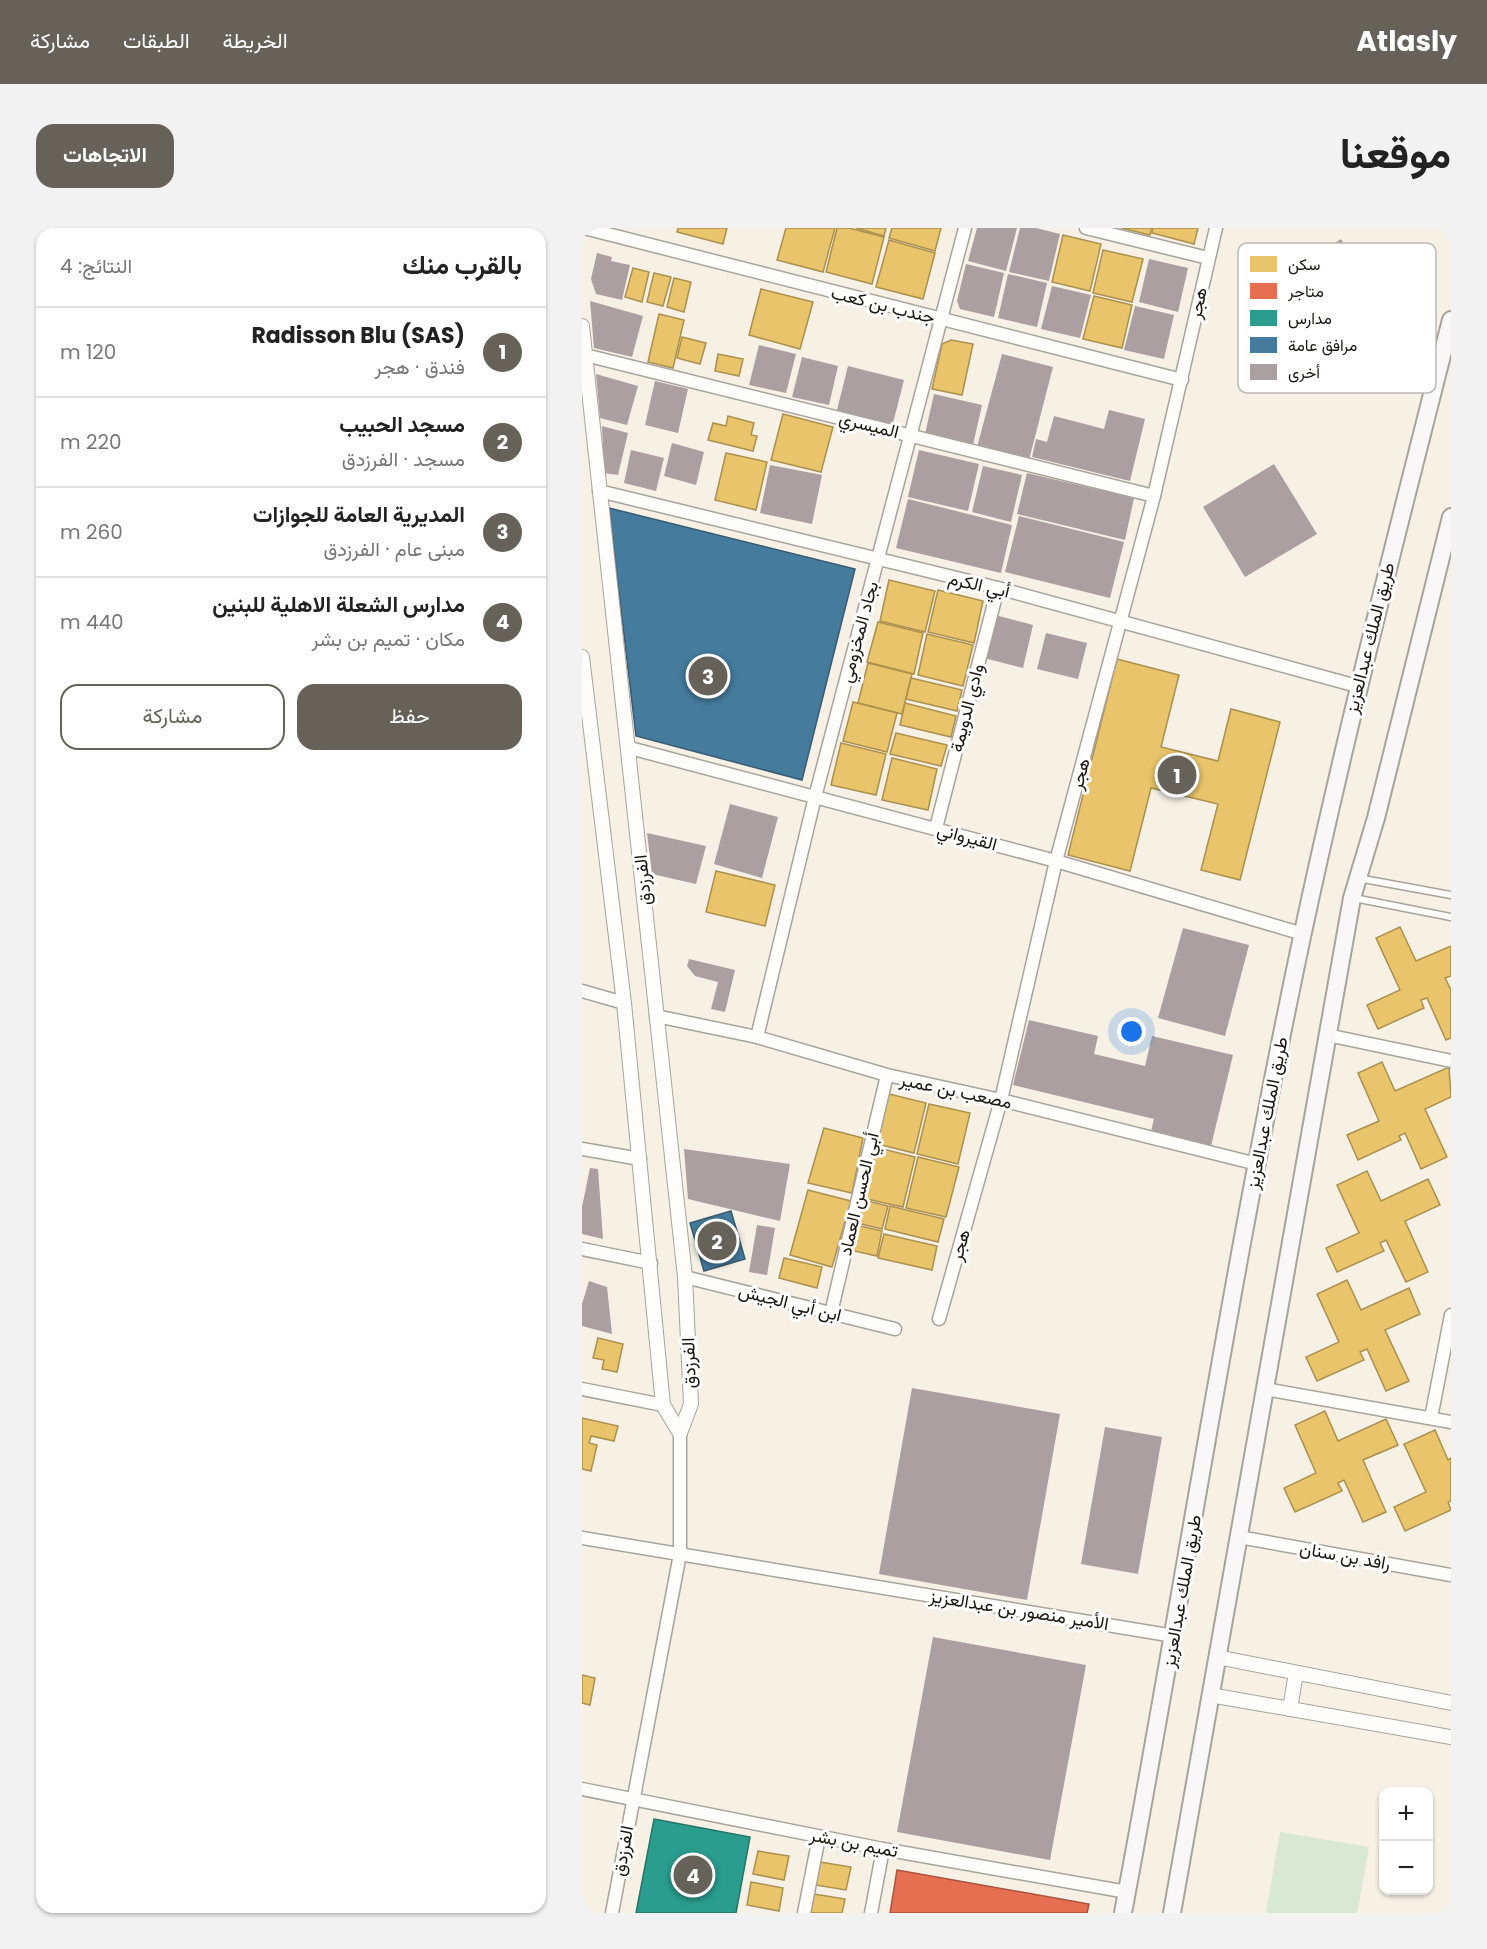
<!DOCTYPE html>
<html lang="ar">
<meta charset="utf-8">
<style>
:root{--surface:#fff;--page:#f2f2f2;--text:#222;--muted:#767676;--line:#e0e0e0;--accent:#666259}
body{margin:0;font-family:Poppins,Vazirmatn,sans-serif;background:var(--page);color:var(--text);direction:rtl}
.controls{position:absolute;right:18px;bottom:18px;display:grid;overflow:hidden;border-radius:12px;box-shadow:0 2px 4px #0004}
.controls button{width:54px;height:54px;display:grid;place-items:center;padding:0;border:0;border-bottom:2px solid var(--line);background:var(--surface);color:var(--text);font:30px sans-serif}
.you{position:absolute;left:550px;top:804px;width:21px;height:21px;margin:-15px;border:4px solid #fff;border-radius:50%;background:#1a73e8;box-shadow:0 0 0 9px #1a73e833}
.badge{display:grid;place-items:center;width:39px;height:39px;border-radius:50%;background:var(--accent);color:#fff;font-size:20px;font-weight:700}
.pin{position:absolute;translate:-50% -50%;border:3px solid #fff;box-shadow:0 2px 6px #0006}
.list{margin:0;padding:0;list-style:none}
h2{display:flex;justify-content:space-between;align-items:center;height:78px;margin:0;padding:0 24px;font-size:26px}
h2 small{font-size:20px;font-weight:400;color:var(--muted)}
.list li{display:grid;grid-template-columns:39px 1fr auto;gap:18px;align-items:center;box-sizing:border-box;height:90px;padding:0 24px;border-top:2px solid var(--line)}
.list b{display:block;font-size:22px;white-space:nowrap}
.list p{margin:0;font-size:20px;white-space:nowrap;color:var(--muted)}
.list em{font-size:20px;font-style:normal;color:var(--muted)}
.actions{display:flex;gap:12px;padding:18px 24px}
.actions a{flex:1;padding:14px 0;border:2px solid var(--accent);border-radius:18px;text-align:center;font-size:21px;color:var(--accent)}
.actions .main{background:var(--accent);color:#fff}
.map{position:relative;flex:none;width:869px;height:1685px;overflow:hidden;direction:ltr;border-radius:18px}
header{display:flex;align-items:center;gap:36px;box-sizing:border-box;height:84px;padding:0 30px;background:var(--accent);color:#fff}
header strong{font-size:28px}
nav{display:flex;gap:33px;margin-inline-start:auto;font-size:21px}
.intro{display:flex;align-items:center;justify-content:space-between;box-sizing:border-box;height:144px;padding:0 36px}
h1{margin:0;font-size:42px}
.button{padding:15px 27px;border-radius:18px;background:var(--accent);color:#fff;font-size:21px;font-weight:700}
main{display:flex;gap:36px;padding:0 36px}
aside{flex:1;background:var(--surface);border-radius:18px;box-shadow:0 2px 4px #0004}
.map>svg:first-child{display:block}
.green{fill:#d9e8d4}
.homes{fill:#e9c46a;stroke:#ab904e;stroke-width:1.5}
.shops{fill:#e76f51;stroke:#a9543d;stroke-width:1.5}
.schools{fill:#2a9d8f;stroke:#257468;stroke-width:1.5}
.public{fill:#457b9d;stroke:#385c72;stroke-width:1.5}
.building{fill:#ab9fa2}
.lines{fill:none;stroke-linecap:round;stroke-linejoin:round}
.service-casing{stroke:#a8a49b;stroke-width:9}
.minor-casing{stroke:#a8a49b;stroke-width:15}
.tertiary-casing{stroke:#a8a49b;stroke-width:16}
.secondary-casing{stroke:#a8a49b;stroke-width:20}
.service{stroke:#fefdfb;stroke-width:6}
.minor{stroke:#fefdfb;stroke-width:12}
.tertiary{stroke:#fefdfb;stroke-width:14}
.secondary{stroke:#f9f7f8;stroke-width:16}
.labels{text-anchor:middle;stroke-width:6;stroke-linejoin:round;paint-order:stroke}
.street-label{font-size:18px;fill:#19150e;stroke:#fff}
.key{fill:#fff;stroke:#bab9b7;stroke-width:1.5}
.key-label{font-size:16px;fill:#19150e}
</style>
<header>
<strong>Atlasly</strong>
<nav><a>الخريطة</a><a>الطبقات</a><a>مشاركة</a></nav>
</header>
<div class="intro"><h1>موقعنا</h1><a class="button">الاتجاهات</a></div>
<main>
<div class="map">
<svg width="869" height="1685" viewBox="0 0 869 1685">
<rect width="100%" height="100%" fill="#f6f0e5"/>
<polygon class="green" points="698,1604 787,1619 775,1685 684,1685"/>
<g class="homes">
<polygon points="96,0 145,0 141,16 95,4"/>
<polygon points="204,0 253,0 241,44 195,32"/>
<polygon points="255,0 267,0 302,9 290,56 244,44"/>
<polygon points="274,0 304,0 302,8"/>
<polygon points="310,0 359,0 353,23 307,10"/>
<polygon points="539,0 570,0 568,7"/>
<polygon points="571,0 616,0 612,16 570,5"/>
<polygon points="481,7 519,16 508,63 470,54"/>
<polygon points="307,12 353,25 341,71 294,59"/>
<polygon points="521,22 561,31 550,74 511,65"/>
<polygon points="51,40 67,44 60,74 43,69"/>
<polygon points="72,45 89,49 81,78 65,74"/>
<polygon points="92,50 109,54 102,84 85,79"/>
<polygon points="179,61 231,74 218,121 167,107"/>
<polygon points="512,68 550,77 540,120 501,111"/>
<polygon points="77,86 102,92 91,140 66,134"/>
<polygon points="100,109 124,115 118,136 95,130"/>
<polygon points="369,112 391,116 380,167 350,161 360,116"/>
<polygon points="136,126 161,131 157,148 133,143"/>
<polygon points="201,186 251,199 239,244 189,232"/>
<polygon points="146,188 172,195 169,207 175,208 171,223 126,212 131,195 144,198"/>
<polygon points="144,225 185,234 174,282 133,272"/>
<polygon points="307,352 353,363 343,404 298,393"/>
<polygon points="356,362 401,373 392,415 346,404"/>
<polygon points="296,394 341,405 332,446 285,434"/>
<polygon points="345,406 391,417 381,458 336,447"/>
<polygon points="535,431 597,447 579,519 636,533 649,481 698,494 658,652 619,642 636,576 569,560 548,643 486,627"/>
<polygon points="286,435 330,446 320,486 276,475"/>
<polygon points="329,450 380,462 375,483 324,471"/>
<polygon points="271,474 315,485 305,524 261,513"/>
<polygon points="323,475 374,488 369,509 318,497"/>
<polygon points="314,505 365,517 359,538 308,526"/>
<polygon points="259,515 304,526 294,567 249,557"/>
<polygon points="310,530 355,541 346,582 300,572"/>
<polygon points="134,643 193,657 183,698 124,684"/>
<polygon points="818,699 834,733 869,718 869,748 863,750 869,762 869,810 864,812 845,770 839,772 842,780 796,801 785,777 818,762 794,710"/>
<polygon points="800,834 813,863 867,839 869,869 843,881 865,929 839,941 823,905 817,908 819,912 776,932 765,907 797,893 776,845"/>
<polygon points="303,865 344,875 332,925 291,915"/>
<polygon points="347,876 388,885 376,936 335,926"/>
<polygon points="242,900 281,910 270,965 226,955"/>
<polygon points="293,919 333,929 321,979 280,970"/>
<polygon points="336,929 377,939 364,989 324,980"/>
<polygon points="785,943 799,973 846,951 858,977 823,993 846,1044 824,1054 804,1012 798,1015 802,1023 755,1044 744,1020 777,1005 755,957"/>
<polygon points="226,962 269,973 250,1039 208,1027"/>
<polygon points="281,972 306,978 300,1001 275,995"/>
<polygon points="308,978 362,991 356,1014 303,1001"/>
<polygon points="274,997 300,1003 295,1028 268,1022"/>
<polygon points="302,1006 355,1018 350,1042 296,1030"/>
<polygon points="202,1030 240,1039 235,1060 197,1050"/>
<polygon points="765,1052 779,1082 827,1060 838,1086 803,1102 827,1153 804,1163 785,1121 778,1124 782,1132 735,1153 724,1129 757,1114 735,1066"/>
<polygon points="16,1110 41,1116 35,1144 20,1141 22,1132 11,1130"/>
<polygon points="743,1183 756,1213 804,1191 816,1217 781,1232 804,1284 781,1294 762,1252 756,1255 760,1263 713,1284 702,1260 734,1245 713,1197"/>
<polygon points="0,1190 36,1198 32,1213 9,1208 7,1215 15,1217 9,1243 0,1241"/>
<polygon points="853,1202 866,1232 869,1230 869,1273 866,1274 869,1282 823,1303 812,1279 844,1264 822,1216"/>
<polygon points="0,1447 13,1450 8,1477 0,1475"/>
<polygon points="176,1623 207,1628 202,1652 171,1646"/>
<polygon points="238,1634 269,1639 264,1662 233,1657"/>
<polygon points="169,1654 201,1660 197,1683 165,1677"/>
<polygon points="232,1666 263,1671 260,1685 228,1685"/>
</g>
<polygon class="shops" points="315,1642 507,1676 505,1685 308,1685"/>
<polygon class="schools" points="72,1591 168,1609 154,1685 54,1685"/>
<g class="public">
<polygon points="27,280 273,341 220,552 54,508"/>
<polygon points="149,983 163,1031 122,1043 108,995"/>
</g>
<g class="building">
<polygon points="395,0 435,0 424,43 386,33"/>
<polygon points="438,0 454,0 478,6 467,53 427,44"/>
<polygon points="759,11 803,79 729,126 685,58"/>
<polygon points="15,25 30,29 29,33 48,37 40,72 14,66 9,51"/>
<polygon points="567,31 606,40 596,84 557,74"/>
<polygon points="384,36 422,45 412,89 378,81 375,73"/>
<polygon points="426,46 465,55 455,99 416,90"/>
<polygon points="470,58 509,67 498,110 459,101"/>
<polygon points="8,73 61,88 50,129 12,120"/>
<polygon points="553,78 592,87 582,131 542,122"/>
<polygon points="177,117 214,126 204,165 167,157"/>
<polygon points="420,126 471,139 447,232 395,219"/>
<polygon points="220,129 256,138 247,177 210,169"/>
<polygon points="266,138 322,152 310,199 254,186"/>
<polygon points="14,146 56,158 45,197 18,190"/>
<polygon points="73,153 106,161 96,205 63,197"/>
<polygon points="352,166 400,177 391,217 343,206"/>
<polygon points="527,182 563,191 548,253 450,229 454,211 465,214 472,188 522,201"/>
<polygon points="20,198 46,205 36,247 22,245"/>
<polygon points="90,215 122,224 114,257 82,248"/>
<polygon points="49,222 82,230 74,263 42,255"/>
<polygon points="337,222 397,236 386,283 326,269"/>
<polygon points="692,236 735,306 663,349 621,279"/>
<polygon points="188,237 240,247 230,296 178,285"/>
<polygon points="401,238 440,247 429,294 390,284"/>
<polygon points="445,245 552,270 543,312 435,286"/>
<polygon points="326,271 430,297 419,345 314,320"/>
<polygon points="437,288 542,314 528,370 423,344"/>
<polygon points="413,387 451,397 441,440 402,430"/>
<polygon points="464,405 505,415 496,451 455,441"/>
<polygon points="148,576 196,589 180,650 132,636"/>
<polygon points="65,605 124,618 114,656 70,646"/>
<polygon points="601,700 667,717 643,808 576,790"/>
<polygon points="107,731 153,742 143,784 129,781 136,754 113,748 105,738"/>
<polygon points="447,792 516,808 512,826 563,838 570,808 651,827 629,918 569,903 572,891 431,857"/>
<polygon points="102,921 208,936 198,993 106,971"/>
<polygon points="8,940 16,941 21,1011 0,1006 0,979"/>
<polygon points="175,997 193,1000 185,1047 167,1044"/>
<polygon points="7,1053 25,1059 30,1106 0,1098 0,1076"/>
<polygon points="330,1160 478,1186 445,1372 297,1346"/>
<polygon points="523,1199 580,1209 556,1346 499,1336"/>
<polygon points="351,1409 504,1437 468,1632 315,1604"/>
</g>
<g class="lines">
<g class="service-casing">
<g id="service">
<polyline points="776,650 869,667"/>
<polyline points="772,670 869,689"/>
</g>
</g>
<g class="minor-casing">
<g id="minor">
<polyline points="2,0 600,152"/>
<polyline points="504,0 626,30"/>
<polyline points="3,127 572,268"/>
<polyline points="17,263 416,360 775,458"/>
<polyline points="48,520 474,633 721,706"/>
<polyline points="354,600 416,360"/>
<polyline points="0,763 42,775"/>
<polyline points="74,788 175,809 305,847 419,872 675,936"/>
<polyline points="745,807 869,833"/>
<polyline points="175,809 233,569 383,0"/>
<polyline points="0,921 58,931"/>
<polyline points="0,1021 69,1035"/>
<polyline points="103,1049 313,1101"/>
<polyline points="249,1085 305,847"/>
<polyline points="357,1091 419,872 474,633 572,268 634,0"/>
<polyline points="0,1161 81,1177"/>
<polyline points="683,1161 869,1194"/>
<polyline points="849,1190 869,1087"/>
<polyline points="657,1309 869,1347"/>
<polyline points="0,1310 592,1408"/>
<polyline points="0,1561 301,1621 545,1664"/>
<polyline points="30,1685 98,1326 98,1205"/>
<polyline points="222,1685 237,1609"/>
<polyline points="289,1685 301,1621"/>
</g>
</g>
<g class="tertiary-casing">
<g id="tertiary">
<polyline points="0,98 103,1049 109,1176 98,1205"/>
<polyline points="0,429 42,775 81,1177 98,1205"/>
<polyline points="635,1429 869,1475"/>
<polyline points="628,1467 869,1509"/>
<polyline points="708,1481 714,1445"/>
</g>
</g>
<g class="secondary-casing">
<g id="secondary">
<path d="M 541,1685 C 602,1358 652,1029 721,704 C 765,499 817,296 869,92"/>
<polyline points="590,1685 770,670 794,590 869,289"/>
</g>
</g>
<use href="#service" class="service"/>
<use href="#minor" class="minor"/>
<use href="#tertiary" class="tertiary"/>
<use href="#secondary" class="secondary"/>
</g>
<g class="labels">
<g class="street-label">
<text transform="translate(616 75) rotate(-78)" y="6">هجر</text>
<text transform="translate(301 77) rotate(14)" y="6">جندب بن كعب</text>
<text transform="translate(287 197) rotate(14)" y="6">الميسري</text>
<text transform="translate(397 357) rotate(13)" y="6">أبي الكرم</text>
<text transform="translate(277 404) rotate(-75)" y="6">بجاد المخزومي</text>
<text transform="translate(788 410) rotate(-76)" y="6">طريق الملك عبدالعزيز</text>
<text transform="translate(385 480) rotate(-76)" y="6">وادي الدويمة</text>
<text transform="translate(498 546) rotate(-75)" y="6">هجر</text>
<text transform="translate(385 609) rotate(15)" y="6">القيرواني</text>
<text transform="translate(61 652) rotate(-96)" y="6">الفرزدق</text>
<text transform="translate(374 863) rotate(12)" y="6">مصعب بن عمير</text>
<text transform="translate(685 885) rotate(-79)" y="6">طريق الملك عبدالعزيز</text>
<text transform="translate(277 966) rotate(-77)" y="6">أبي الحسن العماد</text>
<text transform="translate(378 1017) rotate(-74)" y="6">هجر</text>
<text transform="translate(208 1075) rotate(14)" y="6">ابن أبي الجيش</text>
<text transform="translate(107 1135) rotate(-92)" y="6">الفرزدق</text>
<text transform="translate(763 1328) rotate(10)" y="6">رافد بن سنان</text>
<text transform="translate(600 1363) rotate(-80)" y="6">طريق الملك عبدالعزيز</text>
<text transform="translate(437 1382) rotate(9)" y="6">الأمير منصور بن عبدالعزيز</text>
<text transform="translate(272 1615) rotate(11)" y="6">تميم بن بشر</text>
<text transform="translate(41 1623) rotate(-80)" y="6">الفرزدق</text>
</g>
</g>
<rect x="656" y="15" width="198" height="150" rx="9" class="key"/>
<rect x="668" y="28" width="27" height="16" fill="#e9c46a"/>
<rect x="668" y="55" width="27" height="16" fill="#e76f51"/>
<rect x="668" y="82" width="27" height="16" fill="#2a9d8f"/>
<rect x="668" y="109" width="27" height="16" fill="#457b9d"/>
<rect x="668" y="136" width="27" height="16" fill="#ab9fa2"/>
<g class="key-label">
<text x="706" y="42">سكن</text>
<text x="706" y="69">متاجر</text>
<text x="706" y="96">مدارس</text>
<text x="706" y="123">مرافق عامة</text>
<text x="706" y="150">أخرى</text>
</g>
</svg>
<div class="controls">
<button>+</button>
<button>−</button>
</div>
<div class="you"></div>
<div class="pin badge" style="left:595px;top:547px">1</div>
<div class="pin badge" style="left:135px;top:1013px">2</div>
<div class="pin badge" style="left:126px;top:448px">3</div>
<div class="pin badge" style="left:111px;top:1647px">4</div>
</div>
<aside>
<h2>بالقرب منك<small>النتائج: 4</small></h2>
<ul class="list">
<li><span class="badge">1</span><div><b>Radisson Blu (SAS)</b><p>فندق · هجر</p></div><em>120 m</em></li>
<li><span class="badge">2</span><div><b>مسجد الحبيب</b><p>مسجد · الفرزدق</p></div><em>220 m</em></li>
<li><span class="badge">3</span><div><b>المديرية العامة للجوازات</b><p>مبنى عام · الفرزدق</p></div><em>260 m</em></li>
<li><span class="badge">4</span><div><b>مدارس الشعلة الاهلية للبنين</b><p>مكان · تميم بن بشر</p></div><em>440 m</em></li>
</ul>
<div class="actions"><a class="main">حفظ</a><a>مشاركة</a></div>
</aside>
</main>
